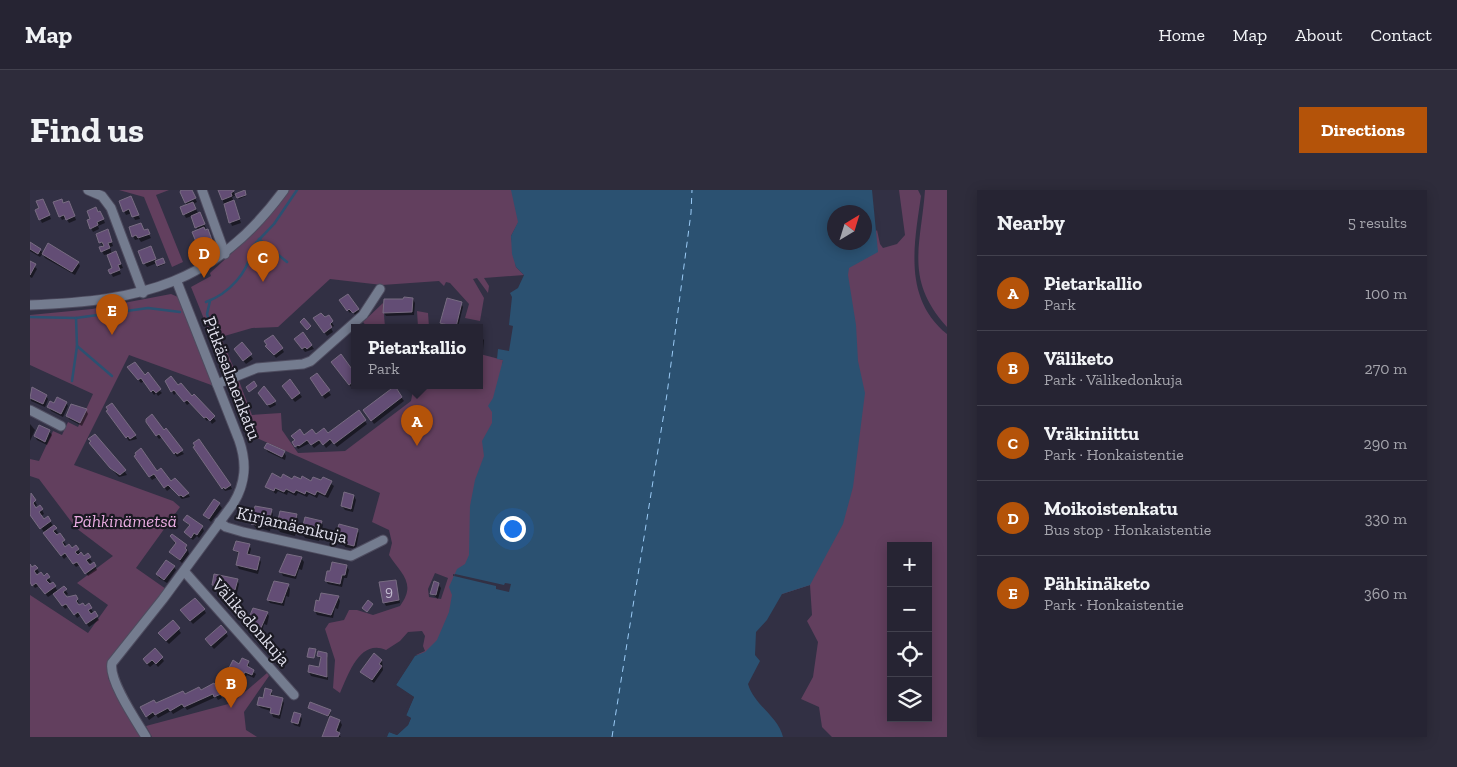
<!DOCTYPE html>
<meta charset="utf-8">
<style>
:root{--surface:#262433;--page:#2e2c3b;--text:#f1f3f6;--muted:#a4a4ac;--line:#42414e;--accent:#b45309}
body{margin:0;font-family:"Zilla Slab",serif;background:var(--page);color:var(--text)}
.controls{position:absolute;right:15px;bottom:15px;display:grid;overflow:hidden;border-radius:0px;box-shadow:0 2px 12px #0003}
.controls button{width:45px;height:45px;display:grid;place-items:center;padding:0;border:0;border-bottom:1px solid var(--line);background:var(--surface);color:var(--text);font:25px sans-serif}
.compass{position:absolute;left:797px;top:15px;width:45px;height:45px;border-radius:50%;background:var(--surface);box-shadow:0 2px 12px #0003;rotate:38deg}
.you{position:absolute;left:482px;top:338px;width:18px;height:18px;margin:-12px;border:4px solid #fff;border-radius:50%;background:#1a73e8;box-shadow:0 0 0 8px #1a73e833}
.badge{display:grid;place-items:center;width:32px;height:32px;border-radius:50%;background:var(--accent);color:#fff;font-size:16px;font-weight:700}
.pin{position:absolute;translate:-50% -41px;filter:drop-shadow(0 1px 2px #0008)}
.pin::after{content:'';position:absolute;top:26px;width:18px;height:15px;background:inherit;clip-path:polygon(0 0,100% 0,50% 100%)}
.popup{position:absolute;left:321px;top:134px;width:132px;height:65px;box-sizing:border-box;display:grid;place-content:center;border-radius:0px;background:var(--surface);filter:drop-shadow(0 1px 4px #0005);font-size:16px;white-space:nowrap;color:var(--muted)}
.popup b{font-size:19px;color:var(--text)}
.popup::after{content:'';position:absolute;left:50%;top:100%;margin-left:-10px;border:10px solid transparent;border-top-color:var(--surface)}
.list{margin:0;padding:0;list-style:none}
h2{display:flex;justify-content:space-between;align-items:center;height:65px;margin:0;padding:0 20px;font-size:21px}
h2 small{font-size:16px;font-weight:400;color:var(--muted)}
.list li{display:grid;grid-template-columns:32px 1fr auto;gap:15px;align-items:center;box-sizing:border-box;height:75px;padding:0 20px;border-top:1px solid var(--line)}
.list b{display:block;font-size:19px;white-space:nowrap}
.list p{margin:0;font-size:16px;white-space:nowrap;color:var(--muted)}
.list em{font-size:16px;font-style:normal;color:var(--muted)}
.icon{flex:none;width:28px;height:28px;fill:none;stroke:currentColor;stroke-width:2;stroke-linecap:round;stroke-linejoin:round}
.map{position:relative;flex:none;width:917px;height:547px;overflow:hidden;border-radius:0px}
header{display:flex;align-items:center;gap:30px;box-sizing:border-box;height:70px;padding:0 25px;background:var(--surface);border-bottom:1px solid var(--line)}
header strong{font-size:24px}
nav{display:flex;gap:28px;margin-inline-start:auto;font-size:18px}
.intro{display:flex;align-items:center;justify-content:space-between;box-sizing:border-box;height:120px;padding:0 30px}
h1{margin:0;font-size:35px}
.button{padding:12px 22px;border-radius:0px;background:var(--accent);color:#fff;font-size:18px;font-weight:700}
main{display:flex;gap:30px;padding:0 30px}
aside{flex:1;background:var(--surface);border-radius:0px;box-shadow:0 2px 12px #0003}
.map>svg:first-child{display:block}
.green{fill:#623f5e;fill-rule:evenodd}
.water{fill:#2b5171;fill-rule:evenodd}
.pier{fill:#323044}
.shadow{fill:#0007}
.lines{fill:none;stroke-linecap:round;stroke-linejoin:round}
.stream{stroke:#2b5171;stroke-width:2.5}
.ferry{stroke:#9bcbf6;stroke-width:1;stroke-dasharray:6 5;stroke-linecap:butt}
.building{fill:#634d75;stroke:#786c82}
.minor-casing{stroke:#4e4c5f;stroke-width:11}
.minor{stroke:#747c8f;stroke-width:9}
.labels{text-anchor:middle;stroke-width:4.5;stroke-linejoin:round;paint-order:stroke}
.number-label{font-size:15px;fill:#c0bace}
.street-label{font-size:18px;fill:#dfdeeb;stroke:#1a1922}
.park-label{font-size:18px;font-style:italic;fill:#e8abe0;stroke:#1a1922}
</style>
<header>
<strong>Map</strong>
<nav><a>Home</a><a>Map</a><a>About</a><a>Contact</a></nav>
</header>
<div class="intro"><h1>Find us</h1><a class="button">Directions</a></div>
<main>
<div class="map">
<svg width="917" height="547" viewBox="0 0 917 547">
<rect width="100%" height="100%" fill="#323044"/>
<g class="green">
<polygon points="89,0 139,0 126,5 153,72 142,77 114,7"/>
<polygon points="259,0 506,0 481,46 486,77 494,85 454,88 459,96 458,103 447,88 443,89 454,108 450,131 435,128 439,114 420,93 416,92 414,96 409,91 352,95 300,89 248,137 222,138 191,147 205,181 196,183 161,97 181,86 180,83 227,40"/>
<path d="M 869,0 L 888,0 L 891,6 C 884,55 873,108 917,144 L 917,547 L 802,547 L 792,537 L 789,517 L 771,509 L 783,487 L 788,452 L 777,431 L 782,425 L 780,395 L 752,404 L 806,88 L 847,40 L 850,54 L 853,58 L 867,54 L 875,45 ZM 861,356 L 898,356 L 898,528 L 861,528 Z"/>
<path d="M 895,0 L 917,0 L 917,137 C 874,89 891,56 895,0 Z"/>
<polygon points="141,104 148,107 184,196 99,165 44,275 143,311 150,317 106,378 136,399 81,469 78,488 112,547 0,547 0,405 58,443 78,415 47,393 83,366 46,338 9,289 0,286 0,269 9,271 23,241 32,245 38,232 48,237 63,204 0,175 0,125 62,119"/>
<polygon points="353,113 355,137 337,137 333,132"/>
<polygon points="387,121 398,123 399,137 388,137"/>
<path d="M 450,164 L 473,170 L 440,387 L 423,384 L 423,386 L 437,389 L 411,463 L 386,465 L 395,461 L 393,456 L 395,446 L 392,441 L 378,442 L 370,451 L 356,460 C 330,449 319,483 310,503 L 303,498 L 305,470 L 295,439 L 299,433 L 314,430 L 319,420 L 327,420 L 343,425 L 370,416 C 387,393 371,384 359,365 L 362,353 L 359,340 L 342,332 L 350,303 L 220,245 L 202,195 L 209,191 L 222,225 L 251,223 L 252,240 L 268,263 L 315,261 L 381,211 L 384,195 L 450,195 ZM 405,383 L 418,388 L 411,409 L 399,407 L 398,399 Z"/>
<polygon points="237,483 239,486 214,522 216,540 227,547 122,547 116,536 202,513"/>
</g>
<path class="water" d="M 481,0 L 842,0 L 848,62 L 819,78 L 818,85 L 826,135 L 828,171 L 835,203 L 823,297 L 813,334 L 780,395 L 752,404 L 737,430 L 726,442 L 725,465 L 730,471 L 718,494 C 724,515 748,526 753,547 L 356,547 L 359,542 L 367,545 L 378,535 L 381,528 L 376,526 L 384,507 L 366,495 L 385,466 L 395,462 L 407,450 L 419,422 L 422,405 L 419,397 L 427,379 L 435,374 L 439,365 L 440,316 L 445,290 L 454,266 L 452,251 L 462,233 L 462,222 L 458,216 L 463,208 L 473,170 L 467,169 L 468,159 L 479,161 L 483,136 L 479,135 L 482,107 L 480,103 L 488,98 L 494,85 L 486,77 L 482,64 L 481,46 L 488,32 ZM 804,22 L 834,22 L 834,52 L 804,52 Z"/>
<g class="pier">
<polygon points="425,384 474,395 475,393 481,394 479,402 466,399 466,396 424,386"/>
<polygon points="380,469 382,470 366,495 384,507 376,525 381,528 378,535 367,545 359,542 357,547 354,547 357,540 366,542 378,529 373,525 381,508 363,495"/>
</g>
<g class="shadow">
<polygon points="153,0 161,0 167,12 163,14 171,28 176,38 173,39 179,44 185,57 172,62 170,58 168,41 162,26 156,28 154,24 157,15 151,3"/>
<polygon points="189,0 203,0 205,5 214,2 216,6 209,9 207,5 202,7 211,33 202,36"/>
<polygon points="103,12 110,29 105,30 102,23 96,25 94,21"/>
<polygon points="15,14 21,29 12,33 10,29"/>
<polygon points="33,15 41,16 46,30 39,33 36,28 32,30 30,26"/>
<polygon points="68,23 72,26 75,33 68,36 69,39 63,42 61,38"/>
<polygon points="113,38 114,42 117,41 121,48 111,52 109,49 105,50 103,46"/>
<polygon points="67,44 79,44 83,56 80,57 82,64 88,67 93,78 89,79 91,84 83,87 81,83 84,79 78,64 74,65 72,61 73,57"/>
<polygon points="0,53 10,60 13,63 10,67 0,61"/>
<polygon points="123,61 127,72 133,70 135,74 128,77 127,73 117,77 114,73"/>
<polygon points="13,64 48,72 50,76 45,85 15,68"/>
<polygon points="0,72 7,79 2,88 0,87"/>
<polygon points="383,109 385,113 384,125 356,126 354,123"/>
<polygon points="431,113 433,117 428,137 414,137 412,133"/>
<polygon points="313,114 328,119 330,123 326,126 322,121 320,123"/>
<polygon points="298,127 304,136 301,138 303,142 297,146 287,132"/>
<polygon points="450,146 454,150 453,160 450,159"/>
<polygon points="268,153 281,155 284,159 275,162"/>
<polygon points="212,154 223,169 216,174 207,163"/>
<polygon points="237,157 252,159 254,162 246,168"/>
<polygon points="311,166 324,184 326,195 322,198 305,176"/>
<polygon points="101,181 115,187 132,203 128,206 126,203 124,205 114,191 111,193"/>
<polygon points="287,185 301,205 295,209 283,192"/>
<polygon points="260,191 272,207 265,212 255,200"/>
<polygon points="138,194 148,197 161,207 164,205 186,231 182,234 179,229 177,231 160,213 157,215 147,202 144,205"/>
<polygon points="2,199 16,206 18,209 15,217 1,211"/>
<polygon points="231,207 245,212 246,215 240,218"/>
<polygon points="371,207 374,211 344,234 337,224"/>
<polygon points="36,213 38,216 33,227 21,221 19,217"/>
<polygon points="56,220 58,224 52,236 39,229 37,226"/>
<polygon points="328,222 337,234 307,257 303,252 296,258 292,252 284,258 280,253 268,259 264,253 274,246 298,245"/>
<polygon points="80,225 105,245 107,249 99,251"/>
<polygon points="0,234 5,240 0,251"/>
<polygon points="119,236 133,241 154,264 147,267 132,247 129,249"/>
<polygon points="19,241 22,245 17,255 7,250 5,246"/>
<polygon points="60,249 88,272 97,285 89,287 72,269"/>
<polygon points="235,258 254,262 256,266 255,270 238,262"/>
<polygon points="167,261 200,295 202,299 195,301"/>
<polygon points="108,270 158,304 160,307 152,309 141,298 137,301 127,287 122,290"/>
<polygon points="293,288 304,296 298,308 289,304 287,308 279,304 277,307 268,303 266,306 258,302 257,305 248,301 246,304 237,297 252,290 291,292"/>
<polygon points="1,305 7,315 4,317 6,320 9,317 12,320 14,324 11,326 14,331 18,328 28,343 25,345 36,354 34,356 35,358 42,359 46,357 54,368 57,365 62,372 58,374 60,377 64,374 67,380 58,386 50,375 46,377 37,366 34,369 0,323"/>
<polygon points="324,306 326,310 323,322 315,320 312,316"/>
<polygon points="189,314 192,318 181,332 174,325"/>
<polygon points="241,320 243,324 240,341 225,337 223,334"/>
<polygon points="266,326 268,329 265,346 250,342 248,339"/>
<polygon points="154,330 172,337 174,341 169,348 167,346 163,350 158,346 156,343 160,336"/>
<polygon points="291,332 293,335 289,351 275,348 273,344"/>
<polygon points="327,340 329,343 326,359 315,357 314,349 308,344"/>
<polygon points="141,346 158,360 159,364 152,373 141,362 146,355"/>
<polygon points="219,355 221,359 219,366 229,368 231,372 228,384 209,379 207,375 210,365 205,360"/>
<polygon points="271,368 274,372 272,380 269,379 266,389 253,386 251,382"/>
<polygon points="5,376 9,382 6,385 13,387 17,385 21,392 18,394 19,396 23,393 28,402 34,398 38,404 35,406 37,409 45,406 49,413 47,415 55,418 58,415 69,430 59,437 51,425 47,428 39,416 35,419 24,403 18,407 9,396 5,398 0,391 0,378"/>
<polygon points="316,376 319,380 317,388 314,388 312,397 298,394 296,391 301,383"/>
<polygon points="144,377 146,380 137,393 129,388 127,384"/>
<polygon points="207,390 209,394 207,403 205,403 205,410 201,411 198,401 185,398 183,395"/>
<polygon points="365,391 370,413 356,416 354,412"/>
<polygon points="408,394 411,398 408,409 402,404"/>
<polygon points="258,395 260,399 259,407 256,406 254,416 240,413 238,410"/>
<polygon points="308,407 310,411 308,419 305,418 303,428 287,425 285,421"/>
<polygon points="174,420 176,423 163,434 154,424"/>
<polygon points="237,423 239,426 237,435 234,434 232,443 219,441 217,437"/>
<polygon points="143,432 151,443 139,454 132,447"/>
<polygon points="196,443 198,446 184,459 176,450"/>
<polygon points="125,460 134,471 128,477 125,473 120,477 116,473"/>
<polygon points="296,464 298,468 298,490 281,486 279,482 290,479 291,470 288,466"/>
<polygon points="213,469 219,472 219,479 226,484 224,488 217,485 214,490 207,486 204,490 199,487 197,484 210,475"/>
<polygon points="352,470 353,480 344,493 332,483"/>
<polygon points="184,494 192,508 188,510 186,507 157,520 155,517 143,524 141,521 128,528 126,525 119,530 112,518 171,502"/>
<polygon points="241,501 243,507 252,509 254,513 250,529 243,527 241,521 231,518 228,515"/>
<polygon points="279,518 300,521 301,522 299,527"/>
<polygon points="270,525 272,529 270,537 264,535 262,532"/>
<polygon points="310,531 312,535 308,544 311,547 294,547"/>
</g>
<g class="lines">
<g class="stream">
<polyline points="229,49 257,72"/>
<polyline points="180,111 177,124 182,140"/>
<path d="M 176,112 C 198,104 220,82 221,58 L 244,34 L 267,0"/>
<polyline points="0,127 46,128 118,118 150,122"/>
<polyline points="47,156 82,186"/>
<polyline points="42,191 47,156 46,128"/>
</g>
<polyline class="ferry" points="582,547 637,204 661,23 662,0"/>
</g>
<g class="building">
<polygon points="151,0 162,0 166,8 155,13 150,2"/>
<polygon points="188,0 204,0 204,1 201,3 202,6 192,10"/>
<polygon points="215,0 216,5 207,8 205,4"/>
<polygon points="101,6 109,25 102,27 99,19 93,22 89,11"/>
<polygon points="13,9 20,25 9,30 5,20 9,18 6,11"/>
<polygon points="32,9 33,13 39,11 45,26 36,30 34,25 29,27 23,12"/>
<polygon points="204,10 210,29 199,33 194,14"/>
<polygon points="163,12 166,19 153,25 150,17"/>
<polygon points="66,17 68,22 70,21 74,29 67,32 68,35 60,39 57,30 60,29 57,21"/>
<polygon points="170,22 175,34 165,38 161,26"/>
<polygon points="111,33 114,40 118,39 120,44 108,48 106,45 102,47 99,37"/>
<polygon points="174,37 175,40 178,39 183,53 169,59 162,42"/>
<polygon points="78,39 82,52 78,53 80,58 71,62 69,57 74,56 72,52 69,53 66,44"/>
<polygon points="0,52 11,59 8,64 0,59"/>
<polygon points="18,53 49,72 42,82 12,64"/>
<polygon points="121,56 126,69 113,74 108,61"/>
<polygon points="86,61 91,74 88,75 90,80 80,84 78,80 82,78 77,65"/>
<polygon points="133,68 135,73 127,76 125,71"/>
<polygon points="0,71 6,74 0,85"/>
<polygon points="318,104 329,119 323,123 319,119 317,121 309,110"/>
<polygon points="374,107 383,108 382,122 353,123 354,109 373,109"/>
<polygon points="417,108 432,112 426,137 410,133"/>
<polygon points="291,123 295,127 299,125 303,131 300,134 302,137 294,143 283,128"/>
<polygon points="274,128 281,136 277,140 270,132"/>
<polygon points="273,142 282,155 277,159 275,157 272,159 264,149"/>
<polygon points="243,145 253,158 244,165 235,156 237,155 234,151"/>
<polygon points="212,152 222,164 213,171 204,159"/>
<polygon points="311,164 324,182 324,191 319,195 301,172"/>
<polygon points="105,172 115,185 118,182 131,199 126,203 123,200 121,202 111,188 108,190 97,177"/>
<polygon points="287,183 300,200 292,206 280,188"/>
<polygon points="141,186 148,195 151,193 162,206 164,204 185,226 180,231 176,227 174,228 157,210 154,212 144,200 141,202 135,191"/>
<polygon points="260,189 270,203 262,209 252,196"/>
<polygon points="224,191 227,196 219,202 216,197"/>
<polygon points="234,196 246,211 241,214 237,215 228,203"/>
<polygon points="365,196 372,207 341,231 333,220"/>
<polygon points="2,197 17,205 13,214 0,208"/>
<polygon points="27,207 37,212 31,224 17,217 20,211 24,213"/>
<polygon points="82,213 106,245 100,249 98,246 96,248 76,221 78,220 76,217"/>
<polygon points="41,214 57,219 50,233 36,226"/>
<polygon points="329,220 336,230 304,254 300,249 293,255 289,250 281,255 277,250 269,256 268,255 265,257 262,252 265,250 261,246 270,239 274,245 282,239 286,244 294,238 298,243"/>
<polygon points="122,224 134,240 136,238 153,260 147,264 146,262 144,264 129,244 126,246 116,232 116,229"/>
<polygon points="9,235 20,240 15,252 4,246"/>
<polygon points="65,244 96,280 90,285 80,278 59,253 61,251 58,249"/>
<polygon points="169,249 201,295 195,299 194,297 192,299 163,257 165,256 163,253"/>
<polygon points="237,253 255,261 252,267 234,258"/>
<polygon points="111,258 127,281 131,278 141,291 145,288 159,303 153,307 151,305 149,306 138,295 134,298 124,284 119,287 104,266 106,265 105,263"/>
<polygon points="242,283 251,288 253,284 262,289 264,286 271,289 272,286 281,291 283,287 291,290 293,287 302,291 295,305 287,301 285,305 276,301 275,304 266,300 264,303 256,299 254,302 245,298 244,301 235,297"/>
<polygon points="314,302 324,305 321,319 311,316"/>
<polygon points="1,303 6,310 3,313 6,318 10,315 13,319 9,322 14,329 18,326 21,331 10,339 0,325"/>
<polygon points="184,309 190,313 179,329 173,325"/>
<polygon points="225,316 242,319 238,337 221,334"/>
<polygon points="250,321 267,324 263,342 246,339"/>
<polygon points="157,325 173,336 167,345 164,343 161,348 154,342 160,335 153,330"/>
<polygon points="275,327 292,331 287,348 271,344"/>
<polygon points="309,334 328,339 324,356 312,353 313,346 306,345"/>
<polygon points="24,335 27,338 23,341 27,345 30,343 35,350 32,352 35,357 39,354 42,358 46,355 49,359 45,362 48,365 51,362 54,366 58,363 61,367 56,370 60,375 64,372 66,376 55,384 47,372 43,374 35,363 31,366 13,343"/>
<polygon points="142,344 157,355 155,358 157,360 150,370 139,362 146,353 140,346"/>
<polygon points="206,351 220,354 217,364 230,367 227,380 206,375 209,362 203,360"/>
<polygon points="257,364 272,367 265,386 249,382"/>
<polygon points="136,370 145,376 134,390 126,384"/>
<polygon points="302,372 317,375 315,385 312,385 310,394 295,391 297,381 300,381"/>
<polygon points="0,374 2,377 5,375 8,378 4,381 7,385 11,382 14,386 17,383 20,387 16,390 20,394 23,392 26,396 15,404 6,393 2,396 0,392"/>
<polygon points="184,384 208,389 205,400 203,400 204,406 197,407 196,398 182,395"/>
<polygon points="366,390 369,410 353,413 349,392"/>
<polygon points="244,391 259,394 252,413 237,410"/>
<polygon points="404,391 409,393 406,405 400,404"/>
<polygon points="34,396 37,399 33,402 37,407 46,405 48,409 46,411 49,415 53,413 55,416 59,413 62,418 58,420 61,424 65,421 68,426 56,434 48,422 44,425 36,414 32,416 23,404"/>
<polygon points="291,403 309,406 301,425 284,421 286,410 289,411"/>
<polygon points="165,408 175,419 160,431 150,420"/>
<polygon points="338,410 343,414 337,422 332,418"/>
<polygon points="223,418 238,422 230,440 215,437"/>
<polygon points="143,430 150,438 136,451 128,443"/>
<polygon points="191,435 197,442 181,456 175,449"/>
<polygon points="125,458 133,467 126,474 122,470 117,474 113,469"/>
<polygon points="279,458 286,459 284,468 277,467"/>
<polygon points="288,461 297,463 297,487 278,482 279,475 289,477 291,467 287,466"/>
<polygon points="344,463 352,470 349,474 352,476 342,490 330,482"/>
<polygon points="212,468 219,471 217,476 224,480 222,485 215,482 212,487 204,483 202,487 196,484 203,470 209,474"/>
<polygon points="184,493 191,504 184,507 183,504 154,517 152,514 140,521 138,518 125,525 123,522 116,527 110,517 124,510 126,513 153,501 155,504 169,497 171,500"/>
<polygon points="235,498 242,500 240,505 253,508 249,525 240,523 241,518 227,515 229,507 233,508"/>
<polygon points="280,512 301,520 298,526 278,518"/>
<polygon points="264,522 271,524 268,534 261,532"/>
<polygon points="300,526 310,530 306,541 310,543 308,547 292,547"/>
</g>
<g class="lines">
<g class="minor-casing">
<g id="minor">
<polyline points="58,0 72,6 81,18 113,103"/>
<polyline points="172,0 195,64"/>
<path d="M 0,115 C 112,111 185,94 254,0"/>
<polyline points="187,194 227,178 273,174 281,171 333,125 350,99"/>
<polyline points="0,220 31,236"/>
<polyline points="189,332 196,337 213,342 321,366 353,350"/>
<polyline points="154,381 264,505"/>
<path d="M 116,547 C 107,532 78,490 82,473 L 133,409 L 203,314 C 216,293 217,273 209,250 L 147,92"/>
</g>
</g>
<use href="#minor" class="minor"/>
</g>
<g class="labels">
<g class="number-label">
<text x="359" y="406">9</text>
</g>
<g class="street-label">
<text transform="translate(202 188) rotate(69)" y="6">Pitkäsalmenkatu</text>
<text transform="translate(262 335) rotate(13)" y="6">Kirjamäenkuja</text>
<text transform="translate(221 432) rotate(49)" y="6">Välikedonkuja</text>
</g>
<g class="park-label">
<text x="95" y="337">Pähkinämetsä</text>
</g>
</g>
</svg>
<div class="controls">
<button>+</button>
<button>−</button>
<button><svg class="icon" aria-label="locate" viewBox="0 0 24 24"><circle cx="12" cy="12" r="6"/><path d="M12 2v4M12 18v4M2 12h4M18 12h4"/></svg></button>
<button><svg class="icon" aria-label="layers" viewBox="0 0 24 24"><path d="M12 4l9 5-9 5-9-5zM3 14l9 5 9-5"/></svg></button>
</div>
<svg class="compass" viewBox="-18 -18 36 36"><path d="M0-13l5 13h-10z" fill="#e53935"/><path d="M0 13l5-13h-10z" fill="#a4a4ac"/></svg>
<div class="you"></div>
<div class="pin badge" style="left:387px;top:256px">A</div>
<div class="popup"><b>Pietarkallio</b>Park</div>
<div class="pin badge" style="left:201px;top:518px">B</div>
<div class="pin badge" style="left:233px;top:92px">C</div>
<div class="pin badge" style="left:174px;top:88px">D</div>
<div class="pin badge" style="left:82px;top:145px">E</div>
</div>
<aside>
<h2>Nearby<small>5 results</small></h2>
<ul class="list">
<li><span class="badge">A</span><div><b>Pietarkallio</b><p>Park</p></div><em>100 m</em></li>
<li><span class="badge">B</span><div><b>Väliketo</b><p>Park · Välikedonkuja</p></div><em>270 m</em></li>
<li><span class="badge">C</span><div><b>Vräkiniittu</b><p>Park · Honkaistentie</p></div><em>290 m</em></li>
<li><span class="badge">D</span><div><b>Moikoistenkatu</b><p>Bus stop · Honkaistentie</p></div><em>330 m</em></li>
<li><span class="badge">E</span><div><b>Pähkinäketo</b><p>Park · Honkaistentie</p></div><em>360 m</em></li>
</ul>
</aside>
</main>
